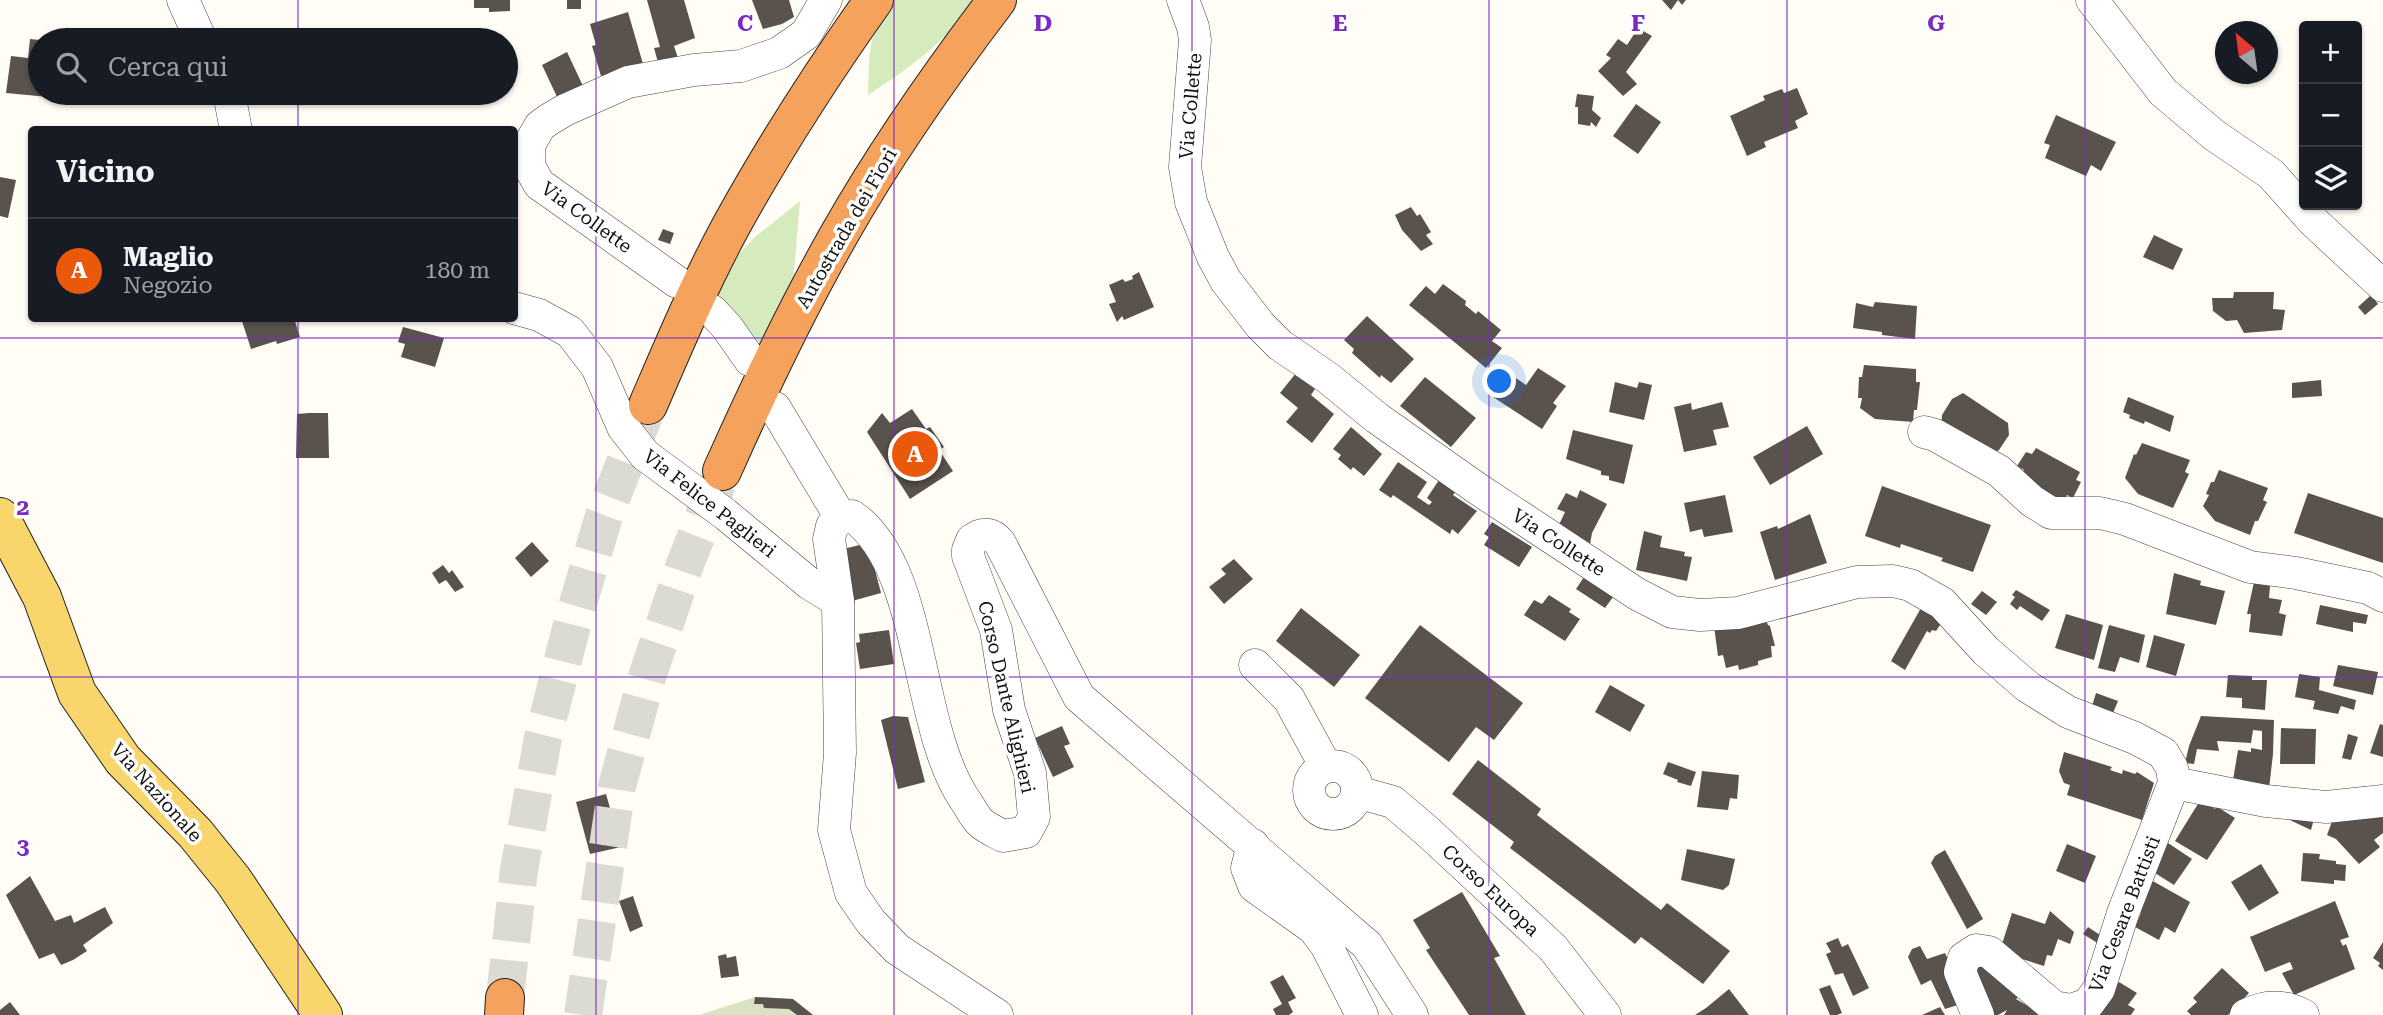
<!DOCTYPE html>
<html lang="it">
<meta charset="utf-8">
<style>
:root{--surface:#171b24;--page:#242831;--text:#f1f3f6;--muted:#9ea1a6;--line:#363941;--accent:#ea580c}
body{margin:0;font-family:"Roboto Serif",serif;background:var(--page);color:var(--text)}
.controls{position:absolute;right:21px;top:21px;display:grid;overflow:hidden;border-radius:7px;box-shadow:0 2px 5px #0004}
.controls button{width:63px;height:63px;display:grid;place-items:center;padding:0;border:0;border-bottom:2px solid var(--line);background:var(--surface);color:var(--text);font:35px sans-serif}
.compass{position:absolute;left:2215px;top:21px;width:63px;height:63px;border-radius:50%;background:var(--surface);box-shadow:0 2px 5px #0004;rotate:331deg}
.you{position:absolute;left:1500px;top:382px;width:24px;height:24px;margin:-18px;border:5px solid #fff;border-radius:50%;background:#1a73e8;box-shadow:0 0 0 10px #1a73e833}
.badge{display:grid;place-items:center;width:46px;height:46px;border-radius:50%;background:var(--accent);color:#fff;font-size:23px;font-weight:700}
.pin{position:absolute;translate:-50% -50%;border:4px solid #fff;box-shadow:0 2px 7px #0006}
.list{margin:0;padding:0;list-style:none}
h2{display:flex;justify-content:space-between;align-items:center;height:91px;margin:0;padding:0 28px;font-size:30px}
h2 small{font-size:23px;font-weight:400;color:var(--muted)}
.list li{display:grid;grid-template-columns:46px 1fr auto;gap:21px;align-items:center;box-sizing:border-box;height:105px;padding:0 28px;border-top:2px solid var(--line)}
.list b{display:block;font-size:26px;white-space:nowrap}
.list p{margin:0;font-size:23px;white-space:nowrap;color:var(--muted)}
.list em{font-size:23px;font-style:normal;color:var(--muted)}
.icon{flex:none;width:38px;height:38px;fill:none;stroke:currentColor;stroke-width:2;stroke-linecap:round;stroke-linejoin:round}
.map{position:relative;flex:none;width:2383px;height:1015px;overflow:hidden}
.search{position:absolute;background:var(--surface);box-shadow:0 2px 5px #0004;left:28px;top:28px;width:490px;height:77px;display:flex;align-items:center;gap:18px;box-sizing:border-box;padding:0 24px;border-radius:38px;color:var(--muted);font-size:26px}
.panel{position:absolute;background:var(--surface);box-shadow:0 2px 5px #0004;left:28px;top:126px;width:490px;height:196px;border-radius:7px}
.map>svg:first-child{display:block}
.green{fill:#d5ebbd}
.cemetery{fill:#d9e3c4}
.building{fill:#5a524d}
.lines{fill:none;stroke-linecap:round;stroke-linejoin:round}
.highway-tunnel{stroke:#dbdad3;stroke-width:38;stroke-dasharray:38 19;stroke-linecap:butt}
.minor-casing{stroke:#444;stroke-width:33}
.major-casing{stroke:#222;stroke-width:40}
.highway-casing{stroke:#222;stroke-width:40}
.minor{stroke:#fff;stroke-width:32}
.major{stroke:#f9d66b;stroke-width:38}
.highway{stroke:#f5a25d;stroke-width:38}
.grid{fill:none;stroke:#7b2cbf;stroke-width:2;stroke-opacity:0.55}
.labels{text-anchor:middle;stroke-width:7;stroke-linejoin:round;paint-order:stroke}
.street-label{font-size:19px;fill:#111;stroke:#fff}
.grid-label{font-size:23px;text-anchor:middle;font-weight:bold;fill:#7b2cbf;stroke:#fff;stroke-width:7;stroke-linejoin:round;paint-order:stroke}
</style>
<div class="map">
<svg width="2383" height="1015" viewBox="0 0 2383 1015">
<rect width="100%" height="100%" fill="#fffdf5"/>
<g class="green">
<path d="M 893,0 L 978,0 C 947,40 910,68 868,95 C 870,51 866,38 893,0 Z"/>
<polygon points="800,201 793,283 761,351 713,294 738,255 755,237"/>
</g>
<polygon class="cemetery" points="755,997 793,999 813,1015 699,1015"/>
<g class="building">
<polygon points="474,0 510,0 510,11 489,12 489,8 474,8"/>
<rect x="567" y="0" width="14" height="9"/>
<polygon points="647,0 684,0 695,38 674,46 679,61 659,66 654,48 660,47"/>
<polygon points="752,0 789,0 794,17 782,24 763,29"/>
<polygon points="1662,0 1686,0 1682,5 1678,0 1671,10"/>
<polygon points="628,12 643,64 601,76 592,46 596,45 590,24"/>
<polygon points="1638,28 1652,36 1626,72 1637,84 1623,96 1598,71 1611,58 1606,55 1618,39 1627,45"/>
<polygon points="30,39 40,40 40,93 60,93 59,98 6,93 11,56 28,58"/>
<polygon points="567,52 583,86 558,99 542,65"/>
<polygon points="1797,88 1808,114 1795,121 1798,128 1764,142 1766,147 1747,156 1730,116 1765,100 1763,96 1782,89 1784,93"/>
<polygon points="1577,94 1594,96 1592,110 1601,118 1596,127 1591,122 1590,126 1578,124 1578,107 1575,107"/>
<polygon points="1636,104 1661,122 1638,154 1613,136"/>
<polygon points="2056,115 2116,142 2101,171 2091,165 2086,176 2045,158 2050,145 2044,143"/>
<polygon points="0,177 16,180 8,218 0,216"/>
<polygon points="1411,207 1417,216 1420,214 1431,232 1426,235 1433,244 1421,251 1402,230 1395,215"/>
<polygon points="663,229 674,233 670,244 658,240"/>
<polygon points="2154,235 2183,249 2173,270 2143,257"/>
<polygon points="1139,272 1154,307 1124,320 1122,316 1117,322 1109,304 1116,302 1109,285 1123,279 1125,282 1133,279 1132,276"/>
<polygon points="1443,284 1466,301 1465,305 1476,314 1478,311 1501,330 1492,341 1502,348 1486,368 1409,305 1426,286 1435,294"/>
<polygon points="2234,292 2274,292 2273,309 2285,310 2282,330 2244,333 2237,320 2226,321 2213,311 2212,298 2233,298"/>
<polygon points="2371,295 2378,304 2365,315 2358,307"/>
<polygon points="1875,302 1917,306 1915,339 1882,335 1882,332 1853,328 1856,303 1873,307"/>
<polygon points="1367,316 1414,359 1391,383 1381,375 1380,378 1352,353 1354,349 1344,340"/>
<polygon points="241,318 294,318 300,337 277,344 276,341 251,349"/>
<polygon points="403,327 444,338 435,367 401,357 405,344 398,342"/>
<polygon points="1864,365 1916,369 1916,382 1920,382 1917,410 1914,410 1913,422 1875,419 1860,408 1862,398 1858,398 1859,377 1862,377"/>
<polygon points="1538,368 1566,386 1553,403 1557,406 1542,429 1493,397 1510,374 1526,385"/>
<polygon points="1296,373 1315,389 1311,395 1334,414 1312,443 1286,422 1298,408 1280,393"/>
<polygon points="1425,377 1476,418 1451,447 1400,406"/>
<polygon points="2321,380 2322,396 2292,398 2292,383"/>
<polygon points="1615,382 1637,388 1639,382 1652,385 1644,420 1609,412"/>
<polygon points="1963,393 2008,423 2009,435 1999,450 1987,457 1941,428 1942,415 1952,399"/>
<polygon points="2128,397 2174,416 2170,432 2145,421 2144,424 2129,418 2130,415 2123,412"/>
<polygon points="1722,402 1729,427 1713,430 1717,445 1684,452 1674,407 1691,403 1692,410"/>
<polygon points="912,409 926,429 930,427 944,447 939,450 953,471 910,499 867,432 882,413 890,423"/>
<polygon points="309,413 328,413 329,458 296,458 297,414"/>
<polygon points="1807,426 1823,454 1770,485 1753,457"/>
<polygon points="1351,427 1382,454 1364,476 1353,467 1351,470 1338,459 1341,455 1333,449"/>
<polygon points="1573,430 1633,445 1624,484 1609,480 1609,476 1601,475 1601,471 1566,459"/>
<polygon points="2142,443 2190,460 2185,472 2189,474 2173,508 2138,494 2125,478 2134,454 2136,455"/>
<polygon points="2036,448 2080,472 2076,480 2081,482 2073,498 2067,495 2062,503 2019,479 2024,470 2017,466 2026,452 2032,454"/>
<polygon points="1398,462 1427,482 1417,497 1429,505 1432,502 1427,498 1441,477 1458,489 1453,495 1477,511 1458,534 1452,529 1450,534 1393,495 1391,498 1379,490"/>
<polygon points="2219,470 2268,488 2263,500 2267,502 2258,521 2255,521 2250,535 2215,521 2203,506 2209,495 2206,494 2211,482 2214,482"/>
<polygon points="1882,486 1991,525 1973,572 1941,561 1943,558 1901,544 1900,548 1865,536"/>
<polygon points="1580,490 1607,504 1592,533 1589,550 1557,529 1565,512 1557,509 1566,493 1577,498"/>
<polygon points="2308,493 2383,518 2383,563 2294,533"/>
<polygon points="1725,495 1733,532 1704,537 1702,529 1690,532 1684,503"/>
<polygon points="1810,514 1827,563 1775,580 1760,532 1777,526 1778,529"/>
<polygon points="1492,522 1532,547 1519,567 1484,545 1489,537 1484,534"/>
<polygon points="1644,531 1662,536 1660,547 1685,552 1684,556 1692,557 1687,581 1636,570"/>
<polygon points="532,542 549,561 531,577 515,558"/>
<polygon points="868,543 881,593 852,601 839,550"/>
<polygon points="1234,559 1253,579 1224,604 1209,587 1226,574 1221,569"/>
<polygon points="443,565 449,573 452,570 464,587 455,592 446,580 439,584 432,573"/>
<polygon points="2174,573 2201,581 2200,585 2225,591 2216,625 2166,614"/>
<polygon points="1586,574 1616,593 1605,608 1576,589"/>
<polygon points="2254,582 2270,586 2269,598 2282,600 2279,613 2286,615 2282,636 2249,632 2251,614 2247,614"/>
<polygon points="2016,590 2050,610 2042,621 2020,606 2017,610 2010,604 2015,597 2012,595"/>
<polygon points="1982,591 1997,602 1986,615 1971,604"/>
<polygon points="1549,595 1571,609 1569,612 1580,619 1565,641 1524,615 1534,600 1542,604"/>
<polygon points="2320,605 2368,615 2366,624 2353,622 2353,632 2316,624"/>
<polygon points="1301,608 1360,655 1334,687 1276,641"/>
<polygon points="1921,608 1944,619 1936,631 1932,630 1930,633 1927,631 1905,670 1891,661"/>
<polygon points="1763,614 1768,625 1770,626 1775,646 1771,646 1772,657 1758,661 1758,665 1739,670 1738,665 1726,668 1723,655 1718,656 1714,626"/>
<polygon points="2066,614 2103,625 2094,660 2055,648"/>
<polygon points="1420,625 1523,703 1494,740 1476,727 1449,762 1365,698"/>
<polygon points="2109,625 2145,635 2139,663 2120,657 2115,672 2098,668"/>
<polygon points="889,630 894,664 860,669 856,643 860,642 859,634"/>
<polygon points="2154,635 2185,644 2176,676 2146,667"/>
<polygon points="2338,665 2378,672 2373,695 2333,686"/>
<polygon points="2299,674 2320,677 2319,690 2356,700 2354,710 2341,706 2338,714 2313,709 2315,701 2295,697"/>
<polygon points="2228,675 2252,676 2252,680 2267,680 2265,710 2242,708 2242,698 2226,697"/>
<polygon points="1610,685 1645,705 1630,732 1595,712"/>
<polygon points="2096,693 2118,701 2113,713 2092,706"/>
<polygon points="893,716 908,717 925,782 898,789 881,720"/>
<polygon points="2201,716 2274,720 2273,754 2269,789 2233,780 2238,750 2251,752 2251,748 2262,750 2262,731 2253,730 2251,743 2217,741 2219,751 2197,749 2194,764 2185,763 2189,746"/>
<polygon points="2380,724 2383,725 2383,757 2370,753"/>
<polygon points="1062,726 1070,744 1064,746 1074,767 1053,777 1035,738"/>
<polygon points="2281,728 2316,729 2315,764 2280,764"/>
<polygon points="2348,734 2358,737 2351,760 2342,758"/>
<polygon points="2064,752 2112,767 2110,770 2122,774 2123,770 2135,774 2137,772 2154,783 2142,820 2067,795 2070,785 2064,783 2059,771"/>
<polygon points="1478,760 1541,809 1537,815 1661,910 1667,903 1730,951 1703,984 1641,937 1635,944 1510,848 1514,842 1452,794"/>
<polygon points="1668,762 1696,772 1691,786 1677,782 1678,780 1663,774"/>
<polygon points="1702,771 1739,775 1737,799 1730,798 1728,810 1697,807"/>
<polygon points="606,794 621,847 590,854 576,802"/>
<polygon points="2201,799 2215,809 2216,806 2235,818 2207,860 2175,841"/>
<polygon points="2383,805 2383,833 2374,840 2380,847 2359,864 2336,839 2327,835 2334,816"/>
<polygon points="2315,815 2311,830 2281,816"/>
<polygon points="2165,841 2192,859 2174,885 2147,868"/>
<polygon points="2067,844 2096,856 2085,883 2056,871"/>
<polygon points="1687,849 1735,859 1729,885 1723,890 1681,880"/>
<polygon points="1945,850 1983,919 1967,929 1931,863 1935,856"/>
<polygon points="2303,853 2320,854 2319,859 2336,861 2336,864 2346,865 2345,881 2334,880 2334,884 2301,881"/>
<polygon points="2261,864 2279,893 2249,911 2231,882"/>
<polygon points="30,876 55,921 71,915 74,923 105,907 113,923 83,945 87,951 73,960 61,965 54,953 39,959 6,895"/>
<polygon points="2151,880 2190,902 2175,933 2165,927 2159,940 2135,927 2141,913 2135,911"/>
<polygon points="1462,892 1500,956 1494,958 1526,1015 1469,1015 1426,950 1430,948 1413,920"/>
<polygon points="633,896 643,926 630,932 619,901"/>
<polygon points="2335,901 2349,937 2340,940 2343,946 2346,944 2355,969 2294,995 2282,973 2293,969 2290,962 2265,972 2250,937"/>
<polygon points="2050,911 2074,932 2070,944 2058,939 2052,956 2047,955 2044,966 2006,954 2001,947 2012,913 2045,924"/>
<polygon points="2088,927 2103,937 2099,944 2083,934"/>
<polygon points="1838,938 1842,947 1848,944 1869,988 1853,996 1843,973 1835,975 1826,954 1831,952 1826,943"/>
<polygon points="2383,942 2383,970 2378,966 2380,963 2373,958"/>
<polygon points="1920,946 1927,959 1945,953 1954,972 1961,1004 1945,1009 1931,980 1921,985 1908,957 1912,949"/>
<polygon points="726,954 727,958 736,956 739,976 721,978 718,956"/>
<polygon points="1983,959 2022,994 2016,999 2043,1015 2004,1015 2007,1010 1998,1015 1990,1015 1969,971"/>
<polygon points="2222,968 2249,993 2228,1015 2191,1015 2187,1011 2197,1002 2193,998"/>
<polygon points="1283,975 1296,998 1288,1002 1293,1012 1289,1015 1276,1015 1273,1009 1282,1004 1270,982"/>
<polygon points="2119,982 2137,993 2128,1005 2135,1009 2131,1015 2095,1015"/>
<polygon points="1830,985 1842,1013 1837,1015 1830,1015 1819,989"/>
<polygon points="1729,989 1749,1015 1695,1015 1706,1008"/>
<polygon points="755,997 793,999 813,1015 797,1015 789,1009 764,1008 763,1004 754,1004"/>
<polygon points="10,1002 20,1015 0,1015 0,1010"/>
<polygon points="1940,1007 1945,1015 1922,1015"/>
</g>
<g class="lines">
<g class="highway-tunnel">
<polyline points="505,998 519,870 543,738 574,617 604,516 646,410"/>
<polyline points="583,1015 617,786 647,677 684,567 722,471"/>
</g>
<g class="minor-casing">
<g id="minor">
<polyline points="183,0 201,40"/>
<polyline points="1183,0 1193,27 1195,40 1185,167 1191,202 1213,257 1226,281 1260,325 1280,345 1328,378 1377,418 1478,489 1637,594 1672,612 1700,615 1738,613 1857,582 1893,581 1910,585 1942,603 1986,651 2028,687 2068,712 2135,738 2163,753 2172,768 2174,783 2123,913 2099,989 2088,1004 2071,1010 2054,1007 1989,952 1976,950 1964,958 1960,972 1978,1015"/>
<polyline points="2092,0 2163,92 2214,135 2271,174 2314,222 2383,286"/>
<polyline points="229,93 236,130"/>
<polyline points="677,282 539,184 529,166 529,145 540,126 548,120 565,110 628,82 694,70 741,66 779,53 806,34 826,0"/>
<polyline points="514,308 539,315 570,332 597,367 623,427 645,455 725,514 810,584 838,601"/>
<polyline points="712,311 727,327 750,360"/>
<polyline points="775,408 841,518"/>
<polyline points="1924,432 1935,435 1999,471 2032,501 2051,513 2100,513 2125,519 2250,567 2296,573 2368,588 2383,596"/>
<polyline points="1255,665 1289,699 1326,767"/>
<circle cx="1333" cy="790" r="24"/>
<polyline points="2174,783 2266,801 2326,807 2383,801"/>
<polyline points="1357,792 1393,802 1427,831 1553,948 1605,1015"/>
<polyline points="1253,845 1247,868 1254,886 1313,928 1326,945 1362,1015"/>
<path d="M 997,1015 L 897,949 L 871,922 L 851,893 L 834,830 L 840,753 L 838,601 L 829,539 L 832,526 L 841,518 L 852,516 C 925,566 914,725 965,800 C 970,807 974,816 980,822 C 986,828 996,832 1003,836 L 1026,832 L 1034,817 L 1030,773 L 1009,710 L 996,630 L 968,556 L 968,550 L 972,540 C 983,532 992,533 1000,543 L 1079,697 L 1367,945 L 1412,1015"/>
<path d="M 2246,1015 C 2265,1005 2284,1005 2303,1015"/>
</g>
</g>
<g class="major-casing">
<polyline id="major" points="0,517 42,597 77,693 123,760 195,833 233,880 323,1015"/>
</g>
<g class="highway-casing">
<g id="highway">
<path d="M 648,405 C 674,345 700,283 731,226 C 774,148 823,72 874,0"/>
<path d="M 722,471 C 758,390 796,310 840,233 C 886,152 940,75 997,0"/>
<polyline points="504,1015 505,998"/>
</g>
</g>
<use href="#minor" class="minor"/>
<use href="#major" class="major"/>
<use href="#highway" class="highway"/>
</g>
<path class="grid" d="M 298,0 L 298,40M 596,0 L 596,1015M 894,0 L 894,1015M 1192,0 L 1192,1015M 1489,0 L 1489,1015M 1787,0 L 1787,1015M 2085,0 L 2085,1015M 298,93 L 298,130M 298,318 L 298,1015M 0,338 L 2383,338M 0,677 L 2383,677"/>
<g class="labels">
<g class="street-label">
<text transform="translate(1190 106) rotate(-85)" y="7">Via Collette</text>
<text transform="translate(587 217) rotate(36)" y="7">Via Collette</text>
<text transform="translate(846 228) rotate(-60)" y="7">Autostrada dei Fiori</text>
<text transform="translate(710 503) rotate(38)" y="7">Via Felice Paglieri</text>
<text transform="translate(1559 542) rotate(33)" y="7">Via Collette</text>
<text transform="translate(1007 697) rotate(77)" y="7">Corso Dante Alighieri</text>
<text transform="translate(157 792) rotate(48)" y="7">Via Nazionale</text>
<text transform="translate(1491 890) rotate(43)" y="7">Corso Europa</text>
<text transform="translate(2124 914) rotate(-69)" y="7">Via Cesare Battisti</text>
</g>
</g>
<g class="grid-label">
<text x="745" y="31">C</text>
<text x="1043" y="31">D</text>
<text x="1340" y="31">E</text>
<text x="1638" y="31">F</text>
<text x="1936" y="31">G</text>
<text x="23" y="515">2</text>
<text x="23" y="854">3</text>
</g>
</svg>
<div class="controls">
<button>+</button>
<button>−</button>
<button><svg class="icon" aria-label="layers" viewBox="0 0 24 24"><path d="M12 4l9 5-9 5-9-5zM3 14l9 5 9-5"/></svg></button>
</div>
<svg class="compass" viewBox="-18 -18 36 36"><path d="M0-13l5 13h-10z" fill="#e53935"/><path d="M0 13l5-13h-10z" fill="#9ea1a6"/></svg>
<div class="you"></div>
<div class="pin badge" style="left:915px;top:454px">A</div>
<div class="search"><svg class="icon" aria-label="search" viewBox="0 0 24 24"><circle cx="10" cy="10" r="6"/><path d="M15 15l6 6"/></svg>Cerca qui</div>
<section class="panel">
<h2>Vicino<small></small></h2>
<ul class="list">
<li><span class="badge">A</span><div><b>Maglio</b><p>Negozio</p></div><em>180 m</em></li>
</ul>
</section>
</div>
